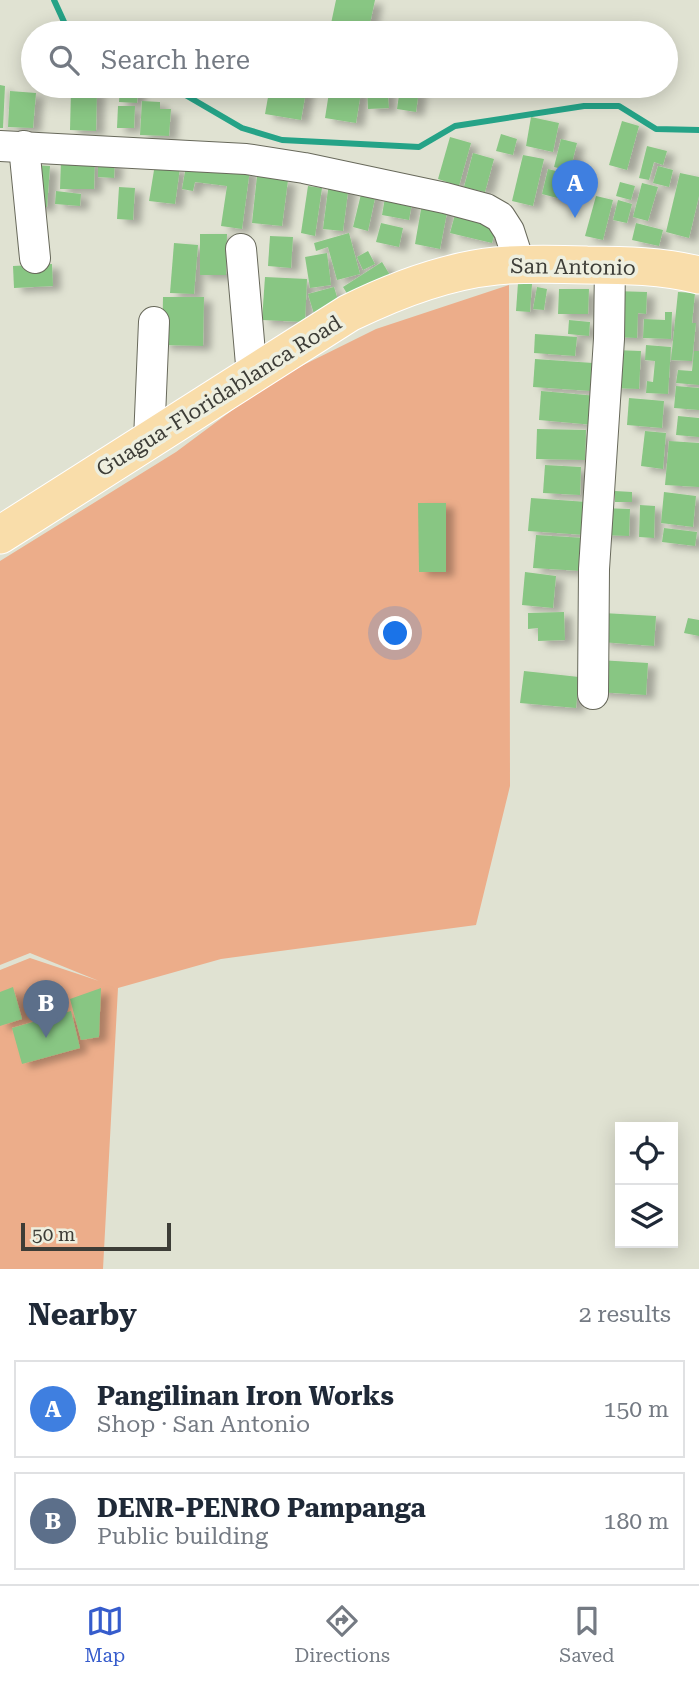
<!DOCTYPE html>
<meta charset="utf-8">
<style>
:root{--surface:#fff;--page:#f6f6f7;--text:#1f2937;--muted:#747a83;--line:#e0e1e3;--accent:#365ccc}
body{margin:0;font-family:"Roboto Serif",serif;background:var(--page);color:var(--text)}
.controls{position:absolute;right:21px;bottom:21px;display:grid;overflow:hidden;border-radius:0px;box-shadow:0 4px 18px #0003}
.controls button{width:63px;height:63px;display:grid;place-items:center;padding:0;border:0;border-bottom:2px solid var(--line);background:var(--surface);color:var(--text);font:35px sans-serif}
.scale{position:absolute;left:21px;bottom:18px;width:150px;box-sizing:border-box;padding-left:7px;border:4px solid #3d3d37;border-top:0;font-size:19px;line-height:24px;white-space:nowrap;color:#3d3d37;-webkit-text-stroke:5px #eeefdf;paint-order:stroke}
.you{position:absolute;left:396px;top:634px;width:24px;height:24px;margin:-18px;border:5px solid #fff;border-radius:50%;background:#1a73e8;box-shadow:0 0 0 10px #1a73e833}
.badge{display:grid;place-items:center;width:46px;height:46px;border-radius:50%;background:var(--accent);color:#fff;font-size:23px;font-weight:700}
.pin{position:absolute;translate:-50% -58px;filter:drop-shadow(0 2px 4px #0008)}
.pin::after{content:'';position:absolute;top:37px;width:24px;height:21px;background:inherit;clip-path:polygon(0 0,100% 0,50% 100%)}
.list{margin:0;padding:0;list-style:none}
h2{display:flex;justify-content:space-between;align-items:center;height:91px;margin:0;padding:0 28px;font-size:30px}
h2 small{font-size:23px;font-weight:400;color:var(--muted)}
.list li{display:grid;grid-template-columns:46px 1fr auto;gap:21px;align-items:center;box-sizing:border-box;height:98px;margin:0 14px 14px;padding:0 14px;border:2px solid var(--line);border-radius:0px}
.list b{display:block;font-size:26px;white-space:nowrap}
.list p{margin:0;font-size:23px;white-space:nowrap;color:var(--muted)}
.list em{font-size:23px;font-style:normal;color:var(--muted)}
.icon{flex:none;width:38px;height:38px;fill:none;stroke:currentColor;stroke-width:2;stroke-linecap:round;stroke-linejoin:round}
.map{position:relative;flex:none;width:699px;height:1269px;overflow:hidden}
.search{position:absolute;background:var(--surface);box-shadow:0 4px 18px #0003;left:21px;right:21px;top:21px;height:77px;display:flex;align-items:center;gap:18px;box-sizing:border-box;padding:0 24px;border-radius:38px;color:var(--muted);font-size:26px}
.sheet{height:315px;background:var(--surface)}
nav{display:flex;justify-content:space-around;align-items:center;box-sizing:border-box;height:98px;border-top:2px solid var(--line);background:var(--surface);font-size:19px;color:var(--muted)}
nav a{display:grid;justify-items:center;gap:4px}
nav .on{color:var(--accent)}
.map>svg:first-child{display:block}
.green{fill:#ecad8a}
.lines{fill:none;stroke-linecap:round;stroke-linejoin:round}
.stream{stroke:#25a387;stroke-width:6}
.building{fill:#88c683;filter:url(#shadow)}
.minor-casing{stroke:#68695b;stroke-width:32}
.major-casing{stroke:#fff;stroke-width:39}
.minor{stroke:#fff;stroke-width:30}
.major{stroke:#f9ddaa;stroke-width:37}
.labels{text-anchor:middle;stroke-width:7;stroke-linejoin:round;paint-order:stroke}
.street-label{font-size:21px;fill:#3d3d37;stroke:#eeefdf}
</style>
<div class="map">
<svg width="699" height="1269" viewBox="0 0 699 1269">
<defs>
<filter id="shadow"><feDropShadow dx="8" dy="4.5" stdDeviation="3.5" flood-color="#0004"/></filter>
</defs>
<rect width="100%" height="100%" fill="#e0e2d2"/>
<polygon class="green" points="509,285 510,786 476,925 221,959 118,988 103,1269 0,1269 0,970 30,958 99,981 30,953 0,965 0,561 176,452 273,380 376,329"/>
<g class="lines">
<g class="stream">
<polyline points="54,0 65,24 81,33"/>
<polyline points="170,86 242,128 282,140 419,147 455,126 584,106 619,106 656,129 699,130"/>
</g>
</g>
<g class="building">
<polygon points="336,0 375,0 368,33 329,33"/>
<polygon points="0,85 5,86 3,128 0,128"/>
<polygon points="120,86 138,86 137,103 119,102"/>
<polygon points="270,86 307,86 301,120 265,114"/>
<polygon points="330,86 362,86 356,123 325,118"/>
<polygon points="387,86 389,108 368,109 367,88"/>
<polygon points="400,88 419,90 416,112 397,109"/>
<polygon points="71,90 97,90 96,131 70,130"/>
<polygon points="10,91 36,93 33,128 8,127"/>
<polygon points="142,101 160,102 160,109 171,109 169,136 140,135"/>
<polygon points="118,106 135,106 134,128 117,128"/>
<polygon points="531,117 559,123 553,152 526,146"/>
<polygon points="622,121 639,126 627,170 609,165"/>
<polygon points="501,134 517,139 513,155 496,151"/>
<polygon points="450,137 471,143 459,186 438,179"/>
<polygon points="561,139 577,143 570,171 554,167"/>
<polygon points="647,146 667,151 663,165 654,162 649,180 639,178"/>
<polygon points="473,153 494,159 485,192 464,187"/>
<polygon points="523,155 544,159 533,206 512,201"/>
<polygon points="61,159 95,159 94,189 60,189"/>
<polygon points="98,160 115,161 114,178 98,177"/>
<polygon points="187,160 250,169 242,229 221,226 227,186 195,182 193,191 182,189"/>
<polygon points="155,164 180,168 175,204 149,201"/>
<polygon points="34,165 50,166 47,207 31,206"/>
<polygon points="658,166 673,170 669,187 653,183"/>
<polygon points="548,169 572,175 565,200 542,194"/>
<polygon points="680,173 699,177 699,196 689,238 666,232"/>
<polygon points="257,176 288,180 282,226 252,223"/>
<polygon points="329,182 349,184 343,231 323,229"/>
<polygon points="620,182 635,186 631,200 616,196"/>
<polygon points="642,183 658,187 648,221 633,217"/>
<polygon points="308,186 322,188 315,236 301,233"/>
<polygon points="363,186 377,189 368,231 353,227"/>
<polygon points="119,187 135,188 133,220 117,219"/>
<polygon points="56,191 81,194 80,206 55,204"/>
<polygon points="386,192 413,197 409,220 382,215"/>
<polygon points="596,196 613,200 603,240 585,236"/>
<polygon points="423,198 449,202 440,249 415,244"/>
<polygon points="618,200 632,204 627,223 613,220"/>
<polygon points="457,207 499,218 492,243 450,233"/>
<polygon points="381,223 403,228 399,247 376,242"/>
<polygon points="636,223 663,230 659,246 632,240"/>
<polygon points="349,233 360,274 337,280 328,247 316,251 314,243"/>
<polygon points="200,234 227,234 226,275 200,275"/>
<polygon points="270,236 293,237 291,268 268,266"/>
<polygon points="174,243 198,245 194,294 170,293"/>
<polygon points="368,251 375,264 363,270 357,257"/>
<polygon points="327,253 331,285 310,288 305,257"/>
<polygon points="382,262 393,280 354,305 343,287"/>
<polygon points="52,264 53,286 14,288 13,266"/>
<polygon points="265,277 307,279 305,322 262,320"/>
<polygon points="518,283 532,284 530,312 516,311"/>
<polygon points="334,287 340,307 314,314 308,294"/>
<polygon points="537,287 547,289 544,310 533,309"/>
<polygon points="559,289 589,289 588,314 558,314"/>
<polygon points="614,291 647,292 646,314 638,313 637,338 612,337"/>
<polygon points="678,292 695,293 692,323 696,323 692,361 671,360"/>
<polygon points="163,297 204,297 203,346 162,345"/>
<polygon points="665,312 672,312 671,339 643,338 644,319 665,320"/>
<polygon points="569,320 590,322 589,336 568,334"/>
<polygon points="535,334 577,337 575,356 534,353"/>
<polygon points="646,345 671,347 668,394 646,393 647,381 653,382 655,361 645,360"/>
<polygon points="614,350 641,351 639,389 611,388"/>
<polygon points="694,351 699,351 699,385 676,383 678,370 692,371"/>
<polygon points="535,359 593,363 591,391 533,387"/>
<polygon points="676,386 699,388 699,410 674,408"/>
<polygon points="541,391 597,396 594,425 539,420"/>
<polygon points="629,398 664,401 662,428 627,425"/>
<polygon points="678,416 699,418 699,437 676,435"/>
<polygon points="537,429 586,430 585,460 536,459"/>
<polygon points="645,431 666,433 663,469 641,466"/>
<polygon points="669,441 699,443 699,487 665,485"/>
<polygon points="545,465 581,467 580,495 543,493"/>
<polygon points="615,491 632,492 632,502 615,502"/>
<polygon points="664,492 696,496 693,527 661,523"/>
<polygon points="531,498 587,502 585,535 528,531"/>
<polygon points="418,503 446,503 446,572 419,572"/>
<polygon points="640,505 655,506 654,538 639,537"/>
<polygon points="600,508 630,509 629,536 599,535"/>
<polygon points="664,528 697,532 695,546 662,542"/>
<polygon points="536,535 585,538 582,571 533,568"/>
<polygon points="525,572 556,576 553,608 522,605"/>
<polygon points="564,612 565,640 538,641 538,628 528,629 528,613"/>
<polygon points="603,613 656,616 654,646 601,642"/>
<polygon points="688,618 699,620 699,636 684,633"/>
<polygon points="599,660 648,663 646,695 597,692"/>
<polygon points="524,671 579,677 576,708 520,703"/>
<polygon points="13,987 22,1019 0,1026 0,992"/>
<polygon points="101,988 99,1037 81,1040 70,999"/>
<polygon points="71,1011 80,1048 22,1064 12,1028"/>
</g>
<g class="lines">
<g class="minor-casing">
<g id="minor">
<polyline points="0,146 246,159 304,168 445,198 486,209 500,217 509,231 520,265"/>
<polyline points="24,146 35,258"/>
<polyline points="241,249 252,376"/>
<polyline points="149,440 154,322"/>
<polyline points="593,694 594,569 609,339 610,265"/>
</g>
</g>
<g class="major-casing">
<path id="major" d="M 0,535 L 349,313 C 394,291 446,271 496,266 C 526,263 557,264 587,265 C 625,265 663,266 699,275"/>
</g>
<use href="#minor" class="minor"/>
<use href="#major" class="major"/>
</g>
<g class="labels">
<g class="street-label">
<text transform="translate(573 267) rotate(1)" y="7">San Antonio</text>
<text transform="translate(219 396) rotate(-32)" y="7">Guagua-Floridablanca Road</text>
</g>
</g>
</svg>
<div class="controls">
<button><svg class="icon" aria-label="locate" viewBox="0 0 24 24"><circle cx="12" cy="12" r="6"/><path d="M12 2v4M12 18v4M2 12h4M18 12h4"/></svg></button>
<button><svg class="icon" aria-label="layers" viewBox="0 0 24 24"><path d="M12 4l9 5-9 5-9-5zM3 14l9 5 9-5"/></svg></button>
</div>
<div class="scale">50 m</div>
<div class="you"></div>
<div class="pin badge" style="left:575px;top:218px;background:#3f7fe0">A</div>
<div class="pin badge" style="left:46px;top:1038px;background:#5c6f8a">B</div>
<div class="search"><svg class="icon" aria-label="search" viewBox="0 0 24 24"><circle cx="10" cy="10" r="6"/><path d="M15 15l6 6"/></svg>Search here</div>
</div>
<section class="sheet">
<h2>Nearby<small>2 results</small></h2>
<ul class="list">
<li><span class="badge" style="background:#3f7fe0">A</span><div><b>Pangilinan Iron Works</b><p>Shop · San Antonio</p></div><em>150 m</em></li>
<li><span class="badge" style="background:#5c6f8a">B</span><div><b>DENR-PENRO Pampanga</b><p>Public building</p></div><em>180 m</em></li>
</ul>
</section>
<nav>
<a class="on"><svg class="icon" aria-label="map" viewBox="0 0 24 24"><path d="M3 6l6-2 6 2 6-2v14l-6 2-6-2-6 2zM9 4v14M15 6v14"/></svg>Map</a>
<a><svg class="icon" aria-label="directions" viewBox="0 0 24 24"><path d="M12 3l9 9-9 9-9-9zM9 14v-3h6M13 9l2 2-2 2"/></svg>Directions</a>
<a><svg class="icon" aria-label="saved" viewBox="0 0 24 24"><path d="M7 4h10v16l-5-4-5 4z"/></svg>Saved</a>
</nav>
